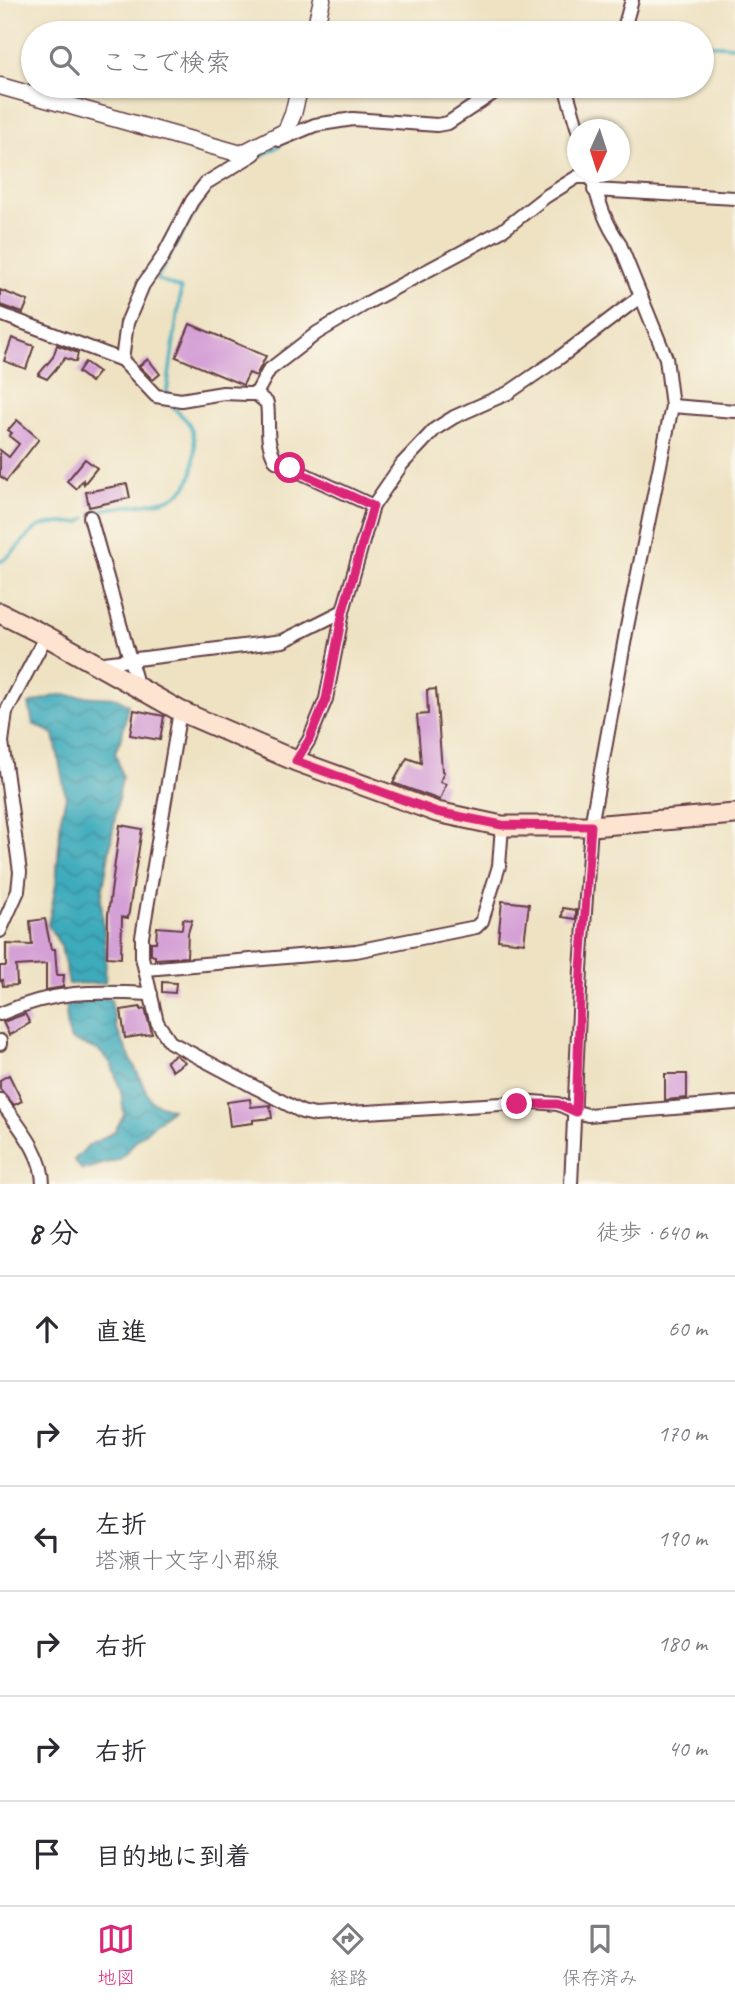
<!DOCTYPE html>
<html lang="ja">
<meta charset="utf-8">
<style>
:root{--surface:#fff;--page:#f7f7f7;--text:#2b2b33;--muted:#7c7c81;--line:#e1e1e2;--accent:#db2777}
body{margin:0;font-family:Caveat,"Klee One",sans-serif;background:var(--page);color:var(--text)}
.compass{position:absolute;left:567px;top:119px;width:63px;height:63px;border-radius:50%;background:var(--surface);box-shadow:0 2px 5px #0004;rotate:183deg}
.stop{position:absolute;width:21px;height:21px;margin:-16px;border:5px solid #db2777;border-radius:50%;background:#fff}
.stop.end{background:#db2777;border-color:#fff;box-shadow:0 2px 7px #0008}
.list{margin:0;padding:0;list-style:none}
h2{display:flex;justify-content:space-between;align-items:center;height:91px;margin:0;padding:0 28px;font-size:30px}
h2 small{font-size:23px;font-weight:400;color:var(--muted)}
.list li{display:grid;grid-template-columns:46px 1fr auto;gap:21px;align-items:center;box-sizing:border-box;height:105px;padding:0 28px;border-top:2px solid var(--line)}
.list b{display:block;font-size:26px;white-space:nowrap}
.list p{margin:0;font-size:23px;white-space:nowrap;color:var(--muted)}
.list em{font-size:23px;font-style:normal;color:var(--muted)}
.icon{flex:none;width:38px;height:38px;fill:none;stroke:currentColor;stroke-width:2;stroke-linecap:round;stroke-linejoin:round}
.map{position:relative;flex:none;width:735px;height:1184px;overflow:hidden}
.search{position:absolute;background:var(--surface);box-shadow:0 2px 5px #0004;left:21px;right:21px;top:21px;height:77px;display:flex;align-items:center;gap:18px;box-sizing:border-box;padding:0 24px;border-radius:38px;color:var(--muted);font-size:26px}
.sheet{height:721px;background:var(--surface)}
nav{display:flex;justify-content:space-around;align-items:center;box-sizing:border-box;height:98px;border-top:2px solid var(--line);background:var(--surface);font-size:19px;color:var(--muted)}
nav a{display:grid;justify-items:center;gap:4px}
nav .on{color:var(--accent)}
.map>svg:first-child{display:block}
.water{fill:url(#water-waves);stroke:#446574;stroke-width:2}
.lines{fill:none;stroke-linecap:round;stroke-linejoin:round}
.stream{stroke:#3eabbc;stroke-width:3.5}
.building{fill:#d5a0d6}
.minor-casing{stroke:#633c42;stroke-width:16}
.tertiary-casing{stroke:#633c42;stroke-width:19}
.secondary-casing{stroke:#633c42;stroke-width:23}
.minor{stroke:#fff;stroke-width:12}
.tertiary{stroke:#fff;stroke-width:16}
.secondary{stroke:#fde4d1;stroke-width:19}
.route{stroke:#db2777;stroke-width:9}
</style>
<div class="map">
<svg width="735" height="1184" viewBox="0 0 735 1184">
<defs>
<pattern id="water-waves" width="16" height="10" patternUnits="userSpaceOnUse" patternTransform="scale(1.75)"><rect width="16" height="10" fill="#3eabbc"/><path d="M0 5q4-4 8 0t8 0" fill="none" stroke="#368b99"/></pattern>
</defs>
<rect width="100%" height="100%" fill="#fbf7ec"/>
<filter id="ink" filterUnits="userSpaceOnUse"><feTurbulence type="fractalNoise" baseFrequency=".0143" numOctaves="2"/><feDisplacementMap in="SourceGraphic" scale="14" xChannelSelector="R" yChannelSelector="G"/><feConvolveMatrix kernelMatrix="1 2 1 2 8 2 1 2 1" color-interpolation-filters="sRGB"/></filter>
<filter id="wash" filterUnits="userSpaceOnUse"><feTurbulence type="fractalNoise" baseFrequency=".00686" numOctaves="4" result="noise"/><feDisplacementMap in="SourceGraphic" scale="28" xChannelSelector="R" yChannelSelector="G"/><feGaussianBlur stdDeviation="1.57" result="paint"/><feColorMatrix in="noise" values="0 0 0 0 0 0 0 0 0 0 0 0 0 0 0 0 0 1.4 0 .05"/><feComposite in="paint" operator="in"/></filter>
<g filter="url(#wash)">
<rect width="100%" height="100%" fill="#eee2c3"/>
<g class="water">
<polygon points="58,695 117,698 128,704 122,736 115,752 122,776 101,900 106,956 105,983 69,984 61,946 48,925 56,885 61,817 66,797 54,734 33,724 29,704"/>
<polygon points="102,997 111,1000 116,1028 147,1093 152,1102 172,1109 137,1139 120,1159 82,1170 74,1160 88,1146 115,1131 124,1114 121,1091 111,1063 98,1050 71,1040 66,1024 67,1000"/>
</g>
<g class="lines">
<g class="stream">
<polyline points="702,44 735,46"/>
<polyline points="257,158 281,145"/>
<path d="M 92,513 C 124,499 186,515 193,469 C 195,456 196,444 192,431 C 188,414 171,415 167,391 L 181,289 L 157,279 L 207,191 L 215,184"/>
<path d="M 0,562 C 16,553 23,538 37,528 C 46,521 70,524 81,522 L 86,518"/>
</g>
</g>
<g id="blocks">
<g class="building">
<polygon points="0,290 28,301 23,313 0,305"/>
<polygon points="190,324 266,356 256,376 249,373 243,385 176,357"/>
<polygon points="12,338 34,346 26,369 4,361"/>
<polygon points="57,345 78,353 76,362 65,358 47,379 38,375 53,357"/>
<polygon points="148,359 160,374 153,380 139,366"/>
<polygon points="85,362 99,372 91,382 78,372"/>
<polygon points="17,420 39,439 6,481 0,476 0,450 9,457 19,444 9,436 12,433 8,430"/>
<polygon points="85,459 97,468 84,484 83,480 76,489 67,481"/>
<polygon points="127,484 130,498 89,507 86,492"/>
<polygon points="436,689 442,771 444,772 440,782 446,784 440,800 393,783 407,758 421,763 417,715 428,714 427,690"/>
<polygon points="134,710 164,716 160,740 130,735"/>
<polygon points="120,825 142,829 128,918 122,917 121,958 107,957 108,914"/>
<polygon points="502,901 529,904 524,943 498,940"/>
<polygon points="563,908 576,910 576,919 562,917"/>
<polygon points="45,919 51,949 55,949 57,975 64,975 63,987 46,990 46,964 16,966 17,985 3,986 2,980 0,981 0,966 6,966 6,944 32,945 30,921"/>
<polygon points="183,919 192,920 188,933 187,957 155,959 155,956 151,955 151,942 156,942 157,927 182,929"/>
<polygon points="162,982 176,983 175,993 162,992"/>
<polygon points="141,1007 141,1010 145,1009 152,1034 125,1038 121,1010"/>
<polygon points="25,1014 30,1023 9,1035 3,1022"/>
<polygon points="175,1055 185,1062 172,1071 166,1061"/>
<polygon points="665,1074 687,1074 687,1098 665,1100"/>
<polygon points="9,1075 22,1101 14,1105 0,1089 0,1080"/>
<polygon points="250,1099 251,1107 270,1105 272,1118 253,1120 253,1123 230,1126 227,1102"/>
</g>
</g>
</g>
<g filter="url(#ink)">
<use href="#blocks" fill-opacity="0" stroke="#633c42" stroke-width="2"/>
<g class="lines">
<g class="minor-casing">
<g id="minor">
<polyline points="618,33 624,28 632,0"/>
<polyline points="565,86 578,130"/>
<polyline points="279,140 315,125 353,119 437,125 448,123 504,86"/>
<polyline points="594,190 735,198"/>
<path d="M 0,314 L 122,360 L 156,396 L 181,400 L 223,393 L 248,394 L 256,394 L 267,403 C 270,425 264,440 276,461 L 373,506"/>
<polyline points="122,360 127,323 143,285 162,258 192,201 206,183 254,154"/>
<polyline points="256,394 269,370 317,333 367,303 503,230 545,197 577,177 592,177"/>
<polyline points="672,406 735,411"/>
<polyline points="90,517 138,688"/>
<polyline points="96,664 283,641 343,611"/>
<polyline points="180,711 142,937 142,957 157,1022 170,1042 302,1112 315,1115 533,1102 558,1104 576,1112 588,1115 735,1103"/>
<polyline points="296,761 309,740 326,699 343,611 373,506 402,464 435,429 454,417 508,393 559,358 641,296"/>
<polyline points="0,931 18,891 20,872 2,742 6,712 46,636"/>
<polyline points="146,969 356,951 476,927 482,921 499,866 502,826"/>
<path d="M 0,1014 C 55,990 93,991 151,994"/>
<polyline points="0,1041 0,1044"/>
<path d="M 0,1100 C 17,1125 43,1152 43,1184"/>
<path d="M 571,1184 L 581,969 L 591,826 L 627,627 L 672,406 L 666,358 L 619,242 C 603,220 598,197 590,172"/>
</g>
</g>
<g class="tertiary-casing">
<g id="tertiary">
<polyline points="314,33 322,0"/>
<polyline points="0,86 241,154 286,131 293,114 300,86"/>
</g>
</g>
<g class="secondary-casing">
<polyline id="secondary" points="0,613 46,636 180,711 296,761 437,812 502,826 591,826 735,814"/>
</g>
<use href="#minor" class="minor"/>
<use href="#tertiary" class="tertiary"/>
<use href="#secondary" class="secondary"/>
</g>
</g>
<g class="lines" filter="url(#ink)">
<polyline class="route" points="290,468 373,506 343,611 326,699 309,740 296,761 437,812 502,825 591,826 581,969 576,1112 558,1104 517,1104"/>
</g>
</svg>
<svg class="compass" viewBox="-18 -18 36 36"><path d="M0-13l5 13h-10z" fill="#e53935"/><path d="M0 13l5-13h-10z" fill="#7c7c81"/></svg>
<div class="stop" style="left:290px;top:468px"></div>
<div class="stop end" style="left:517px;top:1104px"></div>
<div class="search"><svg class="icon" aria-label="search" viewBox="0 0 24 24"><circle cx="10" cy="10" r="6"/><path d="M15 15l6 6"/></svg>ここで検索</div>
</div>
<section class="sheet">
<h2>8 分<small>徒歩 · 640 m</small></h2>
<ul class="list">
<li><svg class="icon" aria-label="ahead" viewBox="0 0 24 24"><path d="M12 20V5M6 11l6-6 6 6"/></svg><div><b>直進</b></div><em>60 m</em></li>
<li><svg class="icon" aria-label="right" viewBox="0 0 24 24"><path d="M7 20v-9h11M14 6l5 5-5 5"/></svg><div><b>右折</b></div><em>170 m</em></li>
<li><svg class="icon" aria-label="left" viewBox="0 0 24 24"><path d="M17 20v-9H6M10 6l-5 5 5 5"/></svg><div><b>左折</b><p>塔瀬十文字小郡線</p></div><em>190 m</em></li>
<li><svg class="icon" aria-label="right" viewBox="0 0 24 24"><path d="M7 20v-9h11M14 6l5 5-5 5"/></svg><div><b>右折</b></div><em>180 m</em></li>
<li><svg class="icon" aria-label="right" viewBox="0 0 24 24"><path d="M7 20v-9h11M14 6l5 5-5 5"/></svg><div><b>右折</b></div><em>40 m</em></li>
<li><svg class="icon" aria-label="arrive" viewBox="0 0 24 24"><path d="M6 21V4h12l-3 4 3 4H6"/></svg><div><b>目的地に到着</b></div></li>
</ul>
</section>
<nav>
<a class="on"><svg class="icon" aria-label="map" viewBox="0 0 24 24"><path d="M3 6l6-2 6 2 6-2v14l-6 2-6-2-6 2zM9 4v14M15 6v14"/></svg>地図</a>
<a><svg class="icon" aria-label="directions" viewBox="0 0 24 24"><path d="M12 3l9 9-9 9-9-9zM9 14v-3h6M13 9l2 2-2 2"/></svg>経路</a>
<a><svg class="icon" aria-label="saved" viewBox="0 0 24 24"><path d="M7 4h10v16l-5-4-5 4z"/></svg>保存済み</a>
</nav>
